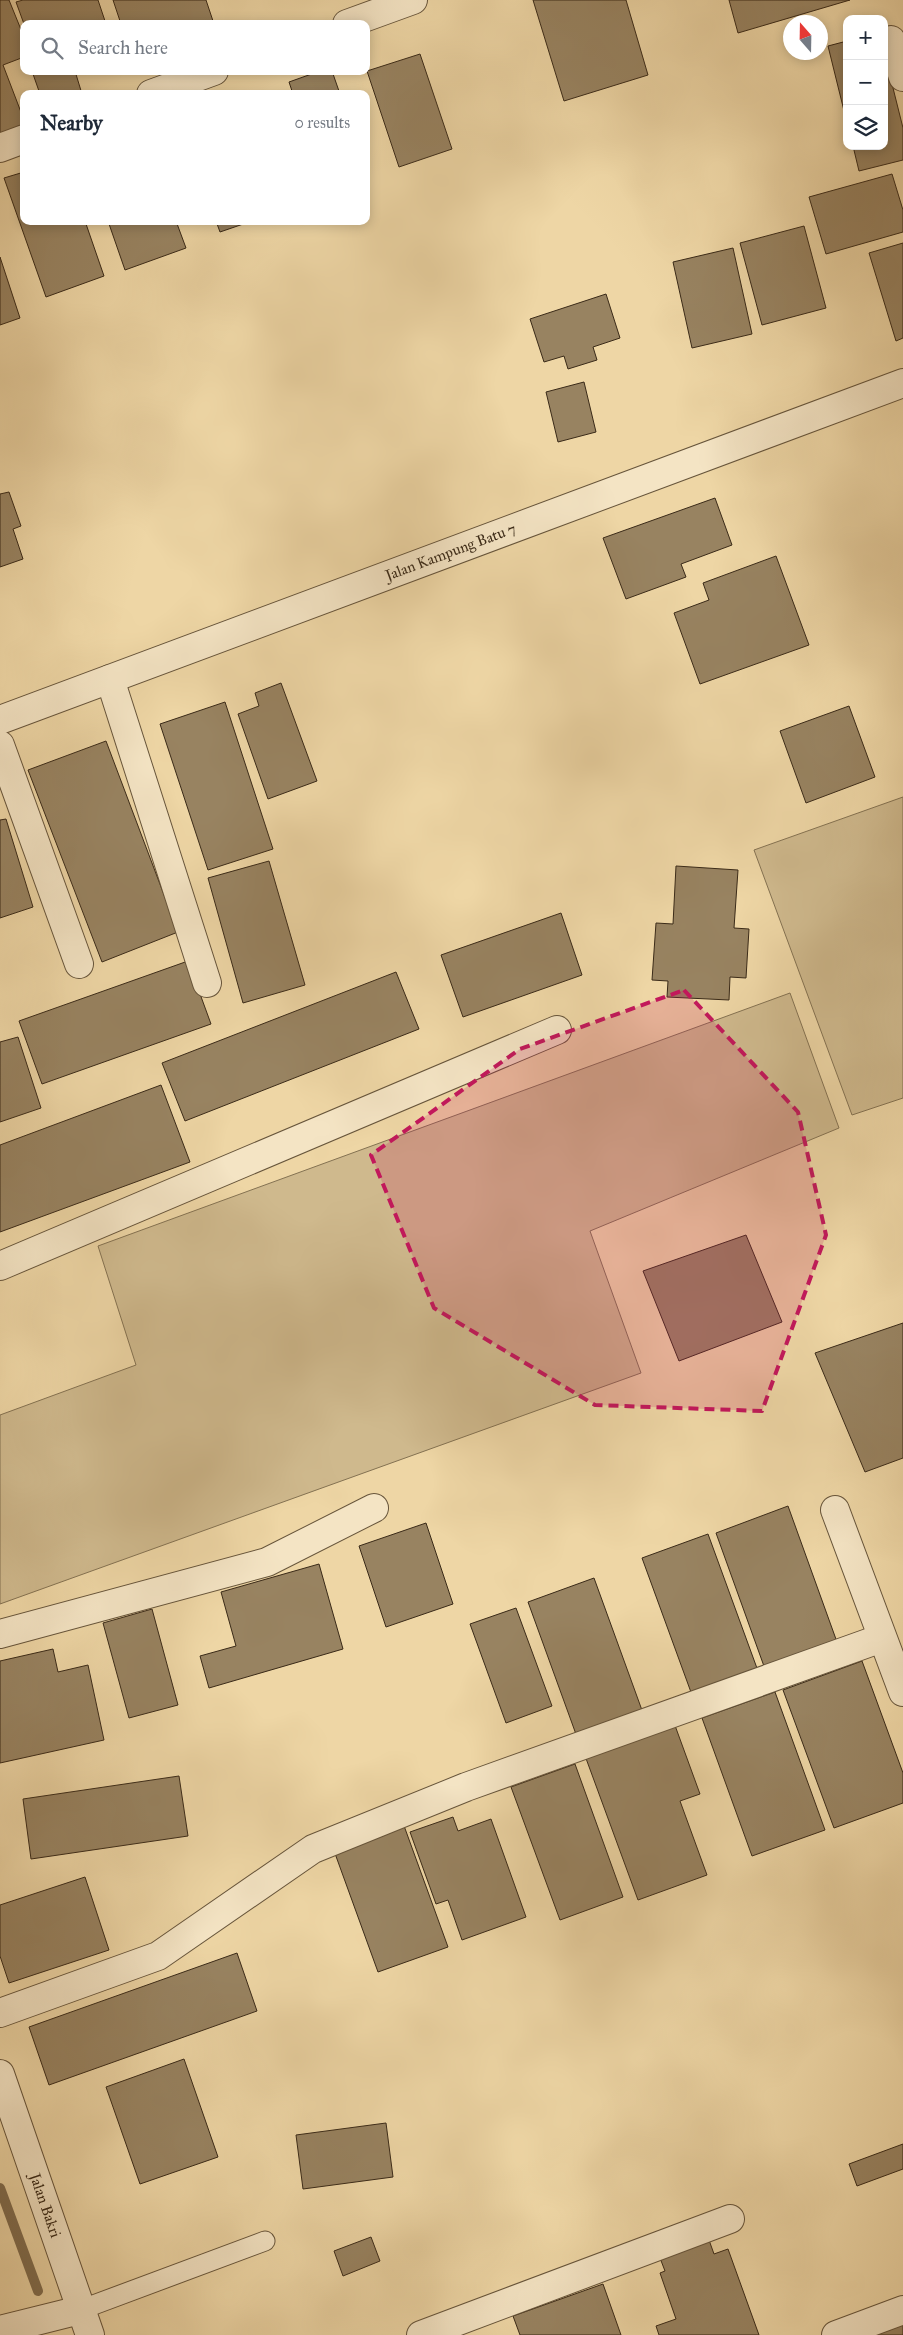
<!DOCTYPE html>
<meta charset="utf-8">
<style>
:root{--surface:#fff;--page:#f6f6f7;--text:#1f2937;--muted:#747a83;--line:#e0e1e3}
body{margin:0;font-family:"IM FELL Great Primer",serif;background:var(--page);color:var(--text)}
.controls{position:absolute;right:15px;top:15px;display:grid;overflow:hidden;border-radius:10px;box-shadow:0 2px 12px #0003}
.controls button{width:45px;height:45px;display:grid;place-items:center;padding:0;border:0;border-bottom:1px solid var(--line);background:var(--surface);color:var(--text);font:25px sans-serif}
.compass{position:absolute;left:783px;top:15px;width:45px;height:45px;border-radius:50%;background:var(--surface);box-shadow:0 2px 12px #0003;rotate:340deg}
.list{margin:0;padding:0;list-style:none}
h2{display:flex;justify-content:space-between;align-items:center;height:65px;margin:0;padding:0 20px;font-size:21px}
h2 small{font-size:16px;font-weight:400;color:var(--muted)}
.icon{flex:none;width:28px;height:28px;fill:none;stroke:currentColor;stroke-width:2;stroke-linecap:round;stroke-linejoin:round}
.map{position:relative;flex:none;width:903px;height:2335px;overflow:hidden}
.search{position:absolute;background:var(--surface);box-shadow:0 2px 12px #0003;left:20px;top:20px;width:350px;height:55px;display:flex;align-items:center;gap:12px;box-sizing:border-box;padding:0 18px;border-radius:10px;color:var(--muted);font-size:19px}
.panel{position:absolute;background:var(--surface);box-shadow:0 2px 12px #0003;left:20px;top:90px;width:350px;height:135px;border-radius:10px}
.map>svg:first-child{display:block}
.green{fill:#cfb98d;stroke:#847252}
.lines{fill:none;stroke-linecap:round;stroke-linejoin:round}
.stream{stroke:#816e50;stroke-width:10}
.building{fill:#988361;stroke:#3a2a18}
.service-casing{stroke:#67553b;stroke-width:21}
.minor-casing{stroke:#67553b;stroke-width:30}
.tertiary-casing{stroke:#67553b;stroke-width:30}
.service{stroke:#f4e4c4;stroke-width:19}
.minor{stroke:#f4e4c4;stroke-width:28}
.tertiary{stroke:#f4e4c4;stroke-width:28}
.marked{fill:#c2185b;fill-opacity:0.2;stroke:#c2185b;stroke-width:4;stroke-dasharray:10 6;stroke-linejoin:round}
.labels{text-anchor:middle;stroke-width:4;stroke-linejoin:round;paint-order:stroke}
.street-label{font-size:15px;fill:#3a2a18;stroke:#f4e4c4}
</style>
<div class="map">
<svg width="903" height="2335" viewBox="0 0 903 2335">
<rect width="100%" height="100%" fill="#eed6a5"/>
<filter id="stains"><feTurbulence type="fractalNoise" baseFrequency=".004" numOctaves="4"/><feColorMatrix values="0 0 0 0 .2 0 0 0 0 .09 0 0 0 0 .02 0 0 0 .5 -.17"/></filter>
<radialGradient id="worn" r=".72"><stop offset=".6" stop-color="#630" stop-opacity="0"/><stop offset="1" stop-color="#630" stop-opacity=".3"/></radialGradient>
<g class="green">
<polygon points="903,797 903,1098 852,1115 754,850"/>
<polygon points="790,993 839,1128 590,1231 641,1373 0,1604 0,1415 136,1365 98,1246"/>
</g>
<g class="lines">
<polyline class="stream" points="0,2188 38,2291"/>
</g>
<g class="building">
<polygon points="0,0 9,0 24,37 24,57 3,65 24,120 24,126 0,136"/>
<polygon points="23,0 98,0 106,24 24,24 16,2"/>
<polygon points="113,0 206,0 214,24 121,24"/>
<polygon points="533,0 626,0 648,75 564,101"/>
<polygon points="729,0 850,0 738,33"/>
<polygon points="847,41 847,123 828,46"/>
<polygon points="884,52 903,128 903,160 859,171 853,146 884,146"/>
<polygon points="420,54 452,149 399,167 367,71"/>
<polygon points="40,71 75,71 82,94 40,94 33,74"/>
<polygon points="320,71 332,71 340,94 293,94 289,82"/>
<polygon points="24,172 24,221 85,221 104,276 46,297 4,178"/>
<polygon points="892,174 903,210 903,232 826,254 809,197"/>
<polygon points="108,221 176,221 186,248 125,270"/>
<polygon points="216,221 252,221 220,232"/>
<polygon points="804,226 826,308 762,325 740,243"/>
<polygon points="903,243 903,338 896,341 869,253"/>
<polygon points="733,248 752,334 692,348 673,262"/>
<polygon points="0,257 20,318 0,325"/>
<polygon points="606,294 620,338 593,347 597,360 568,369 564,356 544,362 530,319"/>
<polygon points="584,382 596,432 558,442 546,392"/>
<polygon points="9,492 21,526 13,529 23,559 0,567 0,494"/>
<polygon points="715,498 732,545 681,564 686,577 626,599 603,538"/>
<polygon points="776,556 809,645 700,684 674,613 709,600 703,583"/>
<polygon points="281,683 317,781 268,799 238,714 259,706 255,693"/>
<polygon points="225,702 273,849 208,870 160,724"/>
<polygon points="849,706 875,777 806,803 780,731"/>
<polygon points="106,741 178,932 102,962 28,770"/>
<polygon points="6,819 33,907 0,918 0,820"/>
<polygon points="269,861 305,985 243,1003 208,878"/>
<polygon points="676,866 738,870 734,928 749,929 746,978 730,977 729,1000 667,997 668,981 652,980 656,923 673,924"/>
<polygon points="561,913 582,975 463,1017 441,955"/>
<polygon points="188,961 211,1024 42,1084 19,1021"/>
<polygon points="396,972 419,1029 185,1121 162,1063"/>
<polygon points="18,1037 41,1108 0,1122 0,1042"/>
<polygon points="161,1085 190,1162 0,1232 0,1145"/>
<polygon points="746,1235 782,1322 679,1361 643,1271"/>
<polygon points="903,1323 903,1458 865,1472 815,1353"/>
<polygon points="788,1506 837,1642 765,1669 716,1533"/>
<polygon points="426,1523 453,1604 386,1627 359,1546"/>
<polygon points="708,1534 758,1671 692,1695 642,1558"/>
<polygon points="319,1564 343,1649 209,1688 200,1656 236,1646 221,1592"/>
<polygon points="594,1578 643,1713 577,1737 528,1602"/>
<polygon points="516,1608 552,1706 506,1723 470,1624"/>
<polygon points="152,1609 178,1705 129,1718 103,1623"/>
<polygon points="53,1649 58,1672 88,1665 104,1740 0,1763 0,1661"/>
<polygon points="862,1661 903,1773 903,1803 834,1828 783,1690"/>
<polygon points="775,1692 825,1830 752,1856 702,1718"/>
<polygon points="673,1720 700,1794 680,1801 707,1875 638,1900 584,1753"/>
<polygon points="575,1764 623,1897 560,1920 511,1787"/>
<polygon points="179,1776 188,1836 31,1859 23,1799"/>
<polygon points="453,1817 458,1831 491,1819 526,1917 462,1940 448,1900 436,1904 410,1832"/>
<polygon points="403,1823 448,1947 378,1972 333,1848"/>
<polygon points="85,1877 109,1950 9,1983 0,1956 0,1905"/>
<polygon points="237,1953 257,2011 49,2085 29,2027"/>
<polygon points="184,2059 218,2157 140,2184 106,2087"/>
<polygon points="386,2123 393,2177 303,2189 296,2135"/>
<polygon points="903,2144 903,2169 857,2186 849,2164"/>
<polygon points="371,2237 380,2261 343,2276 334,2251"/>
<polygon points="709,2240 714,2254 728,2249 759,2335 659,2335 656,2326 676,2319 660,2273 665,2271 660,2258"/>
<polygon points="603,2284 621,2335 520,2335 513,2316"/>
<polygon points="903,2324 903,2335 874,2335"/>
</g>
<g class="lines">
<g class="service-casing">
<polyline id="service" points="80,2310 265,2241"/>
</g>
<g class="minor-casing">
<g id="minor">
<polyline points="347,24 413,0"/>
<polyline points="891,40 903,77"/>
<polyline points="151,94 214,71"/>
<polyline points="0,148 24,139"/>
<polyline points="110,679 207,983"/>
<polyline points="0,745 79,964"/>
<polyline points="0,1266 557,1030"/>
<polyline points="835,1510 903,1692"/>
<polyline points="0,1634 267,1562 374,1508"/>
<polyline points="0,2013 158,1956 313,1849 466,1787 882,1638"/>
<path id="s1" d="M 0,2074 L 90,2335"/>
<polyline points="0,2330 80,2310"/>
<polyline points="421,2335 730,2219"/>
<polyline points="836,2335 903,2310"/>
</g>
</g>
<g class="tertiary-casing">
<g id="tertiary">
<path id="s2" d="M 0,720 L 903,383"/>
</g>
</g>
<use href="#service" class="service"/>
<use href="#minor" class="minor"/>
<use href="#tertiary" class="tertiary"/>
</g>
<path class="marked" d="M 684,990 L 798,1112 L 826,1235 L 762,1411 L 595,1405 L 434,1308 L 371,1155 L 520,1049 Z"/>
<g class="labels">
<g class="street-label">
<text dy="5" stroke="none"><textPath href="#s2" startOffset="481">Jalan Kampung Batu 7</textPath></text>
<text dy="5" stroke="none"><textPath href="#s1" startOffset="139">Jalan Bakri</textPath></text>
</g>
</g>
<rect width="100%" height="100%" filter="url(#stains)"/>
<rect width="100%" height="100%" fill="url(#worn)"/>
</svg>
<div class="controls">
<button>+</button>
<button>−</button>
<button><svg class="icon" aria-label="layers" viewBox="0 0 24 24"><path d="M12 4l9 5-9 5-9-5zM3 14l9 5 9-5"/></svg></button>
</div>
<svg class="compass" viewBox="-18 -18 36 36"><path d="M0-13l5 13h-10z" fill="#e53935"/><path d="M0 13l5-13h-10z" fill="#747a83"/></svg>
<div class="search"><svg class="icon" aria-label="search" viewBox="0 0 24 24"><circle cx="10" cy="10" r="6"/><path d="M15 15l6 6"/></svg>Search here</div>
<section class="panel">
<h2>Nearby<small>0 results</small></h2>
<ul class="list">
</ul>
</section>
</div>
